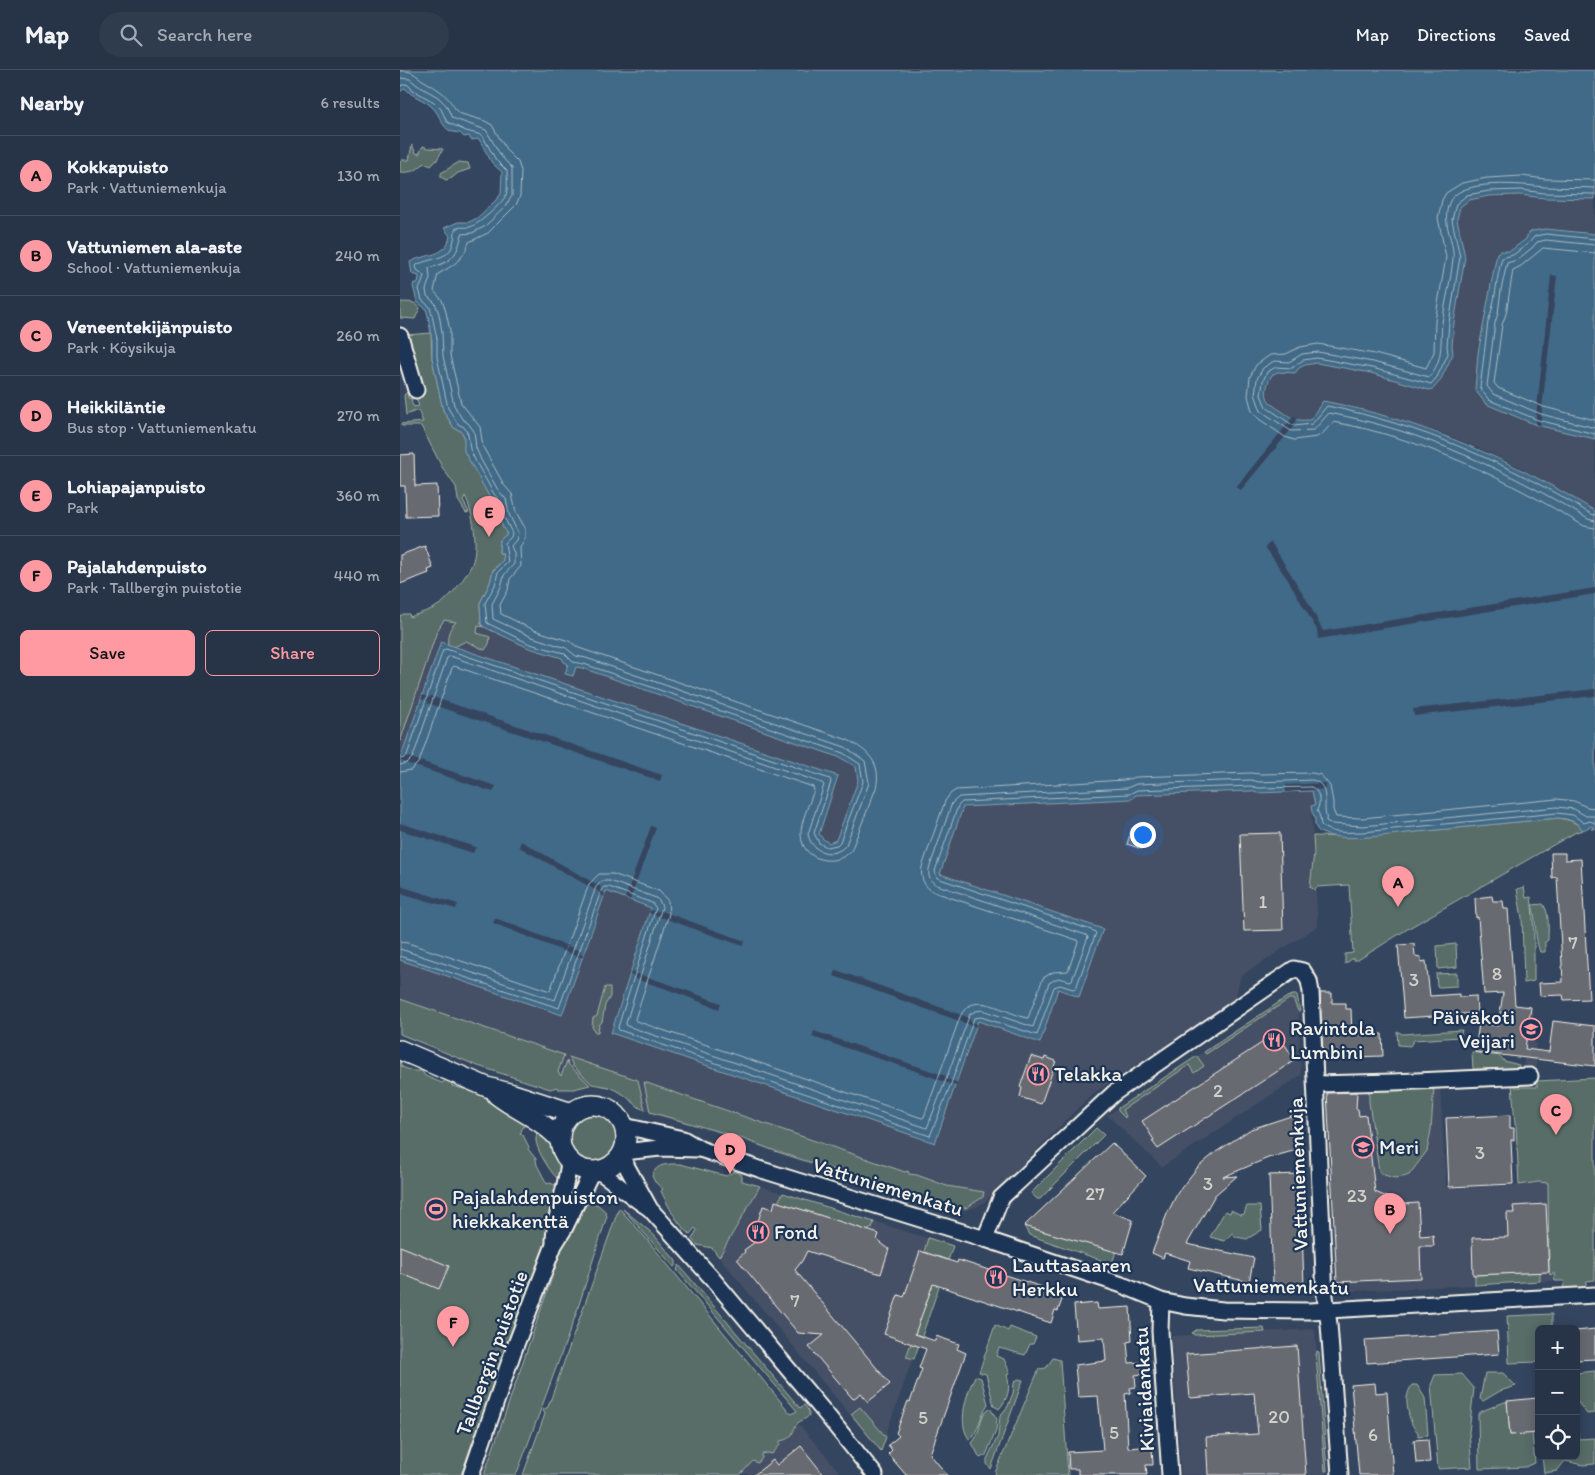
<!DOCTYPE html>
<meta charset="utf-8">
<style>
:root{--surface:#273447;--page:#2f3c4e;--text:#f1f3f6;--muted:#a4aab4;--line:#434f60;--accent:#ff9aa2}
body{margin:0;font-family:Itim,sans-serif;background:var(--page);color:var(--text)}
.controls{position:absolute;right:15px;bottom:15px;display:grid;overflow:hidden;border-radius:8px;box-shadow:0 2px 12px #0003}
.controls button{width:45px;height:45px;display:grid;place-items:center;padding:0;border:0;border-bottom:1px solid var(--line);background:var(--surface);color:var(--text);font:25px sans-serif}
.you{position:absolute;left:742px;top:764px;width:18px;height:18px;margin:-12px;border:4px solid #fff;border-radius:50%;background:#1a73e8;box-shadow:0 0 0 8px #1a73e833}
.badge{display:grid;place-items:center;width:32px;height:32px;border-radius:50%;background:var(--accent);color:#111;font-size:16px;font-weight:700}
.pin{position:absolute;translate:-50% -41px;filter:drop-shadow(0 1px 2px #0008)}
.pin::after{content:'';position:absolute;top:26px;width:18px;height:15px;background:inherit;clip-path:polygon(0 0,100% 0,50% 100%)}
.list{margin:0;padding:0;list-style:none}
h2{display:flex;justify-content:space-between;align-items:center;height:65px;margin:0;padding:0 20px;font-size:21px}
h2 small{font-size:16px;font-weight:400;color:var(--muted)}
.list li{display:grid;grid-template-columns:32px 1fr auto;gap:15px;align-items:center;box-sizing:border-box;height:80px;padding:0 20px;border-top:1px solid var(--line)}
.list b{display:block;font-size:19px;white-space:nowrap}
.list p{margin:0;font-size:16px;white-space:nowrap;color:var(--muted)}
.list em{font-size:16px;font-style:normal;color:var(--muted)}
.actions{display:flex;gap:10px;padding:15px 20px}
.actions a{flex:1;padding:11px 0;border:1px solid var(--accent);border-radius:8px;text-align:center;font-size:18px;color:var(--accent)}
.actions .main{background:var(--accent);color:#111}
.icon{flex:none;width:28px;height:28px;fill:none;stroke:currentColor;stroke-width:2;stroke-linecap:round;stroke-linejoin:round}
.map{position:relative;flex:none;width:1195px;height:1405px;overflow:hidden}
header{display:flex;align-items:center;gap:30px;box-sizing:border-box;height:70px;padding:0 25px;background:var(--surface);border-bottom:1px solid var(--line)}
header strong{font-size:24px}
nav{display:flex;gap:28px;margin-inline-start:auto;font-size:18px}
.search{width:350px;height:45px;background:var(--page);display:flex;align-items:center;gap:12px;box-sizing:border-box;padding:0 18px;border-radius:28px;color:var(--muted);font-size:19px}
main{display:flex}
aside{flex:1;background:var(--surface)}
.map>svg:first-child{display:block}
.built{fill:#445065}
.green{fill:#596d68;stroke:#a6afa8}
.water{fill:#416a88;stroke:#89a0ae}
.pier{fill:#34455f}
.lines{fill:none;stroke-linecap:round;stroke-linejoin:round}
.shore{stroke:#acbbc2;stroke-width:1}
.building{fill:#686b72;stroke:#f4f1e8}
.minor-casing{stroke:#f4f1e8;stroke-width:19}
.major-casing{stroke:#f4f1e8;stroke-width:22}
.minor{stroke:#1d3557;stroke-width:15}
.major{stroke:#1d3557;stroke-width:19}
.labels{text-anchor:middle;stroke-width:4.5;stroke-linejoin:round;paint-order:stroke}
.number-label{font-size:19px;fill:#d1d0ca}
.poi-label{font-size:21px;fill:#f4f1e8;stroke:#1d3557;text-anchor:start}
.street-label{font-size:21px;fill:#f4f1e8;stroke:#1d3557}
</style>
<header>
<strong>Map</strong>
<div class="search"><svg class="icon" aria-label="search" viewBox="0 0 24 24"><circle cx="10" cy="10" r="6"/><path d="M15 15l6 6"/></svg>Search here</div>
<nav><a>Map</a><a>Directions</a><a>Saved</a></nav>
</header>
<main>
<aside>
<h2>Nearby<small>6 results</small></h2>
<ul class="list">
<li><span class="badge">A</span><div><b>Kokkapuisto</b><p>Park · Vattuniemenkuja</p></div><em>130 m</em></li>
<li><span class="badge">B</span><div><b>Vattuniemen ala-aste</b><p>School · Vattuniemenkuja</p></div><em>240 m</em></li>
<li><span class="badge">C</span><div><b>Veneentekijänpuisto</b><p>Park · Köysikuja</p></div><em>260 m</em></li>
<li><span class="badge">D</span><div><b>Heikkiläntie</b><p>Bus stop · Vattuniemenkatu</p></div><em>270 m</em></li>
<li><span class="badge">E</span><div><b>Lohiapajanpuisto</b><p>Park</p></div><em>360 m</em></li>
<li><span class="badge">F</span><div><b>Pajalahdenpuisto</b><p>Park · Tallbergin puistotie</p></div><em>440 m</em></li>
</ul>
<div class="actions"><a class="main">Save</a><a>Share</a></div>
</aside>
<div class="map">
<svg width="1195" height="1405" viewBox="0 0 1195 1405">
<rect width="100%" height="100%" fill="#34455f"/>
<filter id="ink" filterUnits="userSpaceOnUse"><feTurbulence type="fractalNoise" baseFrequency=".02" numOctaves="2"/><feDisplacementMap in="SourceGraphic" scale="10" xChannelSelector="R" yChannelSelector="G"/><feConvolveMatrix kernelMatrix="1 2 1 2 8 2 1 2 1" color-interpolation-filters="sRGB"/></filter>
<g filter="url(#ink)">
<g class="built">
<polygon points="1120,125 1144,128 1195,129 1195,164 1146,159 1128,164 1126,169 1110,181 1104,182 1090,219 1076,307 1158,360 1195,369 1195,441 1124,400 1081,379 1039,362 947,335 910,350 896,351 869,333 866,325 871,306 877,302 889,303 906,295 917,293 971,303 1029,320 1033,319 1040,311 1053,284 1052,276 1054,253 1065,187 1057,149 1060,137 1069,130 1077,128"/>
<polygon points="45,549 84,557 129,578 162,588 168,593 165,604 173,606 176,597 182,598 441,688 456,697 458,711 436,770 429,773 423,769 419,764 438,706 41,572 0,689 0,672 37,561"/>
<polygon points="852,721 857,723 912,721 915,735 911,736 918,856 841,906 835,929 691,1025 587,1130 577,1137 567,1140 557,1140 409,1094 313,1061 253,1045 216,1019 198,1014 170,1017 0,957 0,890 162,945 206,821 251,838 211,963 556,1016 578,951 640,972 658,919 679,926 703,859 539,804 563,737 732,729 736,725"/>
<polygon points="892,924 898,932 901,1005 894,1010 762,1097 707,1045"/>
<polygon points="1131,939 1133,940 1137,997 1123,997"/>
<polygon points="1040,1016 1046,1118 1119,1115 1138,1112 1150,1113 1155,1211 936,1222 926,1021"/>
<polygon points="360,1116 553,1176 480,1381 319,1187"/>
<polygon points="915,1259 926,1405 781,1405 771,1266"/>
<polygon points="399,1354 442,1405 338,1404 354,1391"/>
</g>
<g class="green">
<path d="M 12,75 L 16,83 L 19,84 L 23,76 L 28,78 L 43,79 L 37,90 L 31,96 L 24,93 C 17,101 10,103 0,102 L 0,92 L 2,90 L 9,90 Z"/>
<polygon points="59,92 68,93 70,99 58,103 52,108 46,110 41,107 41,103"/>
<path d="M 0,232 C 8,233 14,230 20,238 L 15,249 L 0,248 Z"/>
<path d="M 31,263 L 32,288 L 43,340 L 54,358 L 61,361 L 64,366 L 65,381 L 90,428 L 95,432 L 95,437 C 98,441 104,457 107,464 L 100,470 L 99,483 L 102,483 L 103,490 L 93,500 L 90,513 L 80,533 L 81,554 L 84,557 L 78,556 L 77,563 L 90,567 L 89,574 L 85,580 L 66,571 L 52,578 L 48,577 C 47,566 48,560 56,552 L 44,550 L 37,561 L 0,672 L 0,546 L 4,544 L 9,544 L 10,547 C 19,543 30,541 39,535 C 50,528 67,506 72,494 C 79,476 73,442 65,426 L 63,431 L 69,442 L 66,443 L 58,430 L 56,417 L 42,397 L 21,356 L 2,356 L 1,354 L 23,352 L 18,340 L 6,345 L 4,325 L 7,322 L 8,328 L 12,329 L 11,332 L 14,337 L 19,336 L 13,321 L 6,265 Z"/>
<path d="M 1158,748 C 1169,750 1175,751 1183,760 L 1176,762 L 1009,858 L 958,890 L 953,890 L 953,888 L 945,894 L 945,884 L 953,883 L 949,815 L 917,817 L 915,820 L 910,817 L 914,783 L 913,766 L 963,767 Z"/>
<path d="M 1124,817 L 1126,828 L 1131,827 L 1132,835 L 1143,834 C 1150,843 1148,859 1148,870 L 1145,872 L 1145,882 L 1140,882 C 1134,867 1137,850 1132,835 L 1134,863 L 1134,911 L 1124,913 L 1122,848 L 1117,819 Z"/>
<polygon points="1056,874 1057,897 1038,899 1037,876"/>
<polygon points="1057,903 1057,916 1039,917 1037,916 1036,904"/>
<polygon points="205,917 210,917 210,927 205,935 202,952 199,955 198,962 195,962 192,957 193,948 197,946"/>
<polygon points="893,925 897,925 900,941 898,941 893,929 889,929 806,984 804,982 887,927"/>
<polygon points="0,929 164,985 158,1002 161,1006 167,991 168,994 190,1015 174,1019 158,1019 157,1017 150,1019 78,996 0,964"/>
<polygon points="1062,960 1060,967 1014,970 1010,976 998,975 997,961 1002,964"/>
<polygon points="1072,982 1100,986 1104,991 1119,995 1119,998 1073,999"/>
<polygon points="797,986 804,996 794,1003 789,995 722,1040 726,1046 725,1048 718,1041 718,1038"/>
<polygon points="169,987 238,1010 245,1040 240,1038 223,1024 209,1017 192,1014 173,996"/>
<polygon points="0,992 2,997 13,1001 22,1001 25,1006 42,1013 47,1009 52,1011 52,1016 72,1021 107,1038 128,1054 123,1057 120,1064 123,1065 129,1077 128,1079 136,1089 137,1095 147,1114 150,1113 158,1116 158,1158 78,1368 74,1368 61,1405 0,1405"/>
<polygon points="1195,1008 1195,1210 1187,1211 1185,1217 1173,1221 1163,1218 1165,1211 1155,1211 1154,1203 1150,1205 1149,1201 1148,1113 1138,1112 1119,1115 1116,1055 1115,1055 1112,1014 1115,1013 1115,1017 1137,1017 1137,1011"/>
<polygon points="244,1012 505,1102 508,1101 509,1104 517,1105 547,1116 584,1122 583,1127 566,1138 546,1136 378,1082 338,1067 250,1042"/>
<polygon points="1034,1016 1031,1060 1027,1081 1009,1105 1003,1107 995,1108 984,1105 979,1101 969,1032 969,1019"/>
<circle cx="193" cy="1068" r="24"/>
<path d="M 139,1058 C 142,1061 148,1065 150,1069 C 155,1080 162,1099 160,1111 C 152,1105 136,1080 136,1070 C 136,1065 137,1061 139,1058 Z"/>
<polygon points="696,1058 704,1065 640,1129 637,1129 631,1123"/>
<path d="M 280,1094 L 326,1106 L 335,1101 L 342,1105 L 342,1111 L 360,1116 L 319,1187 L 312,1178 L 297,1175 L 292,1169 L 297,1160 L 295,1158 L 290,1164 C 277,1154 268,1136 261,1121 L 263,1119 L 255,1112 L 252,1106 C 256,1093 268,1094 280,1094 Z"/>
<polygon points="383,1123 474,1152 472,1158 467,1161 378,1132"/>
<polygon points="185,1134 197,1134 205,1141 207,1146 176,1244 125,1382 116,1405 84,1405 169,1158 180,1135"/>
<polygon points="847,1136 860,1136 862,1160 847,1169 836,1167 832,1163 825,1171 810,1167 825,1141 830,1143 831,1140 841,1145 844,1144"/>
<path d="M 219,1138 L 244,1166 L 391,1344 L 397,1341 L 277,1200 L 279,1195 L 400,1338 L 404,1335 C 414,1346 408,1347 399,1352 C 391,1358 397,1368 380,1371 L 380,1375 L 372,1384 L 368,1383 L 362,1384 L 362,1388 L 358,1393 L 353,1391 L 340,1405 L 123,1405 L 145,1344 L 143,1340 L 148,1337 Z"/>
<polygon points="223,1139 253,1164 276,1191 276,1196 274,1197"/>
<polygon points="624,1156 716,1181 712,1194 629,1165"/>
<polygon points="528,1168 553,1176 514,1289 506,1287 542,1188 524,1182"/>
<polygon points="1140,1202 1140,1211 1075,1215 1075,1205"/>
<polygon points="1152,1244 1152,1259 1139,1259 1139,1292 1109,1293 1107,1246"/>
<path d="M 595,1255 L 608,1261 L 610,1257 L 636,1267 L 633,1274 L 630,1274 L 625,1285 L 599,1278 L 596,1286 L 604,1289 L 610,1303 L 607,1305 C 611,1318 608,1329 599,1339 L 594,1336 L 586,1304 L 579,1302 Z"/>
<polygon points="864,1258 865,1262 794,1265 792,1263 796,1260"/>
<polygon points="917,1281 919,1282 927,1401 925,1401 916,1285"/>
<polygon points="653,1288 660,1290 668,1405 597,1405 595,1403 639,1299 646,1298"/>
<polygon points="1195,1301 1195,1343 1187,1344 1176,1330 1176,1303"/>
<polygon points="1085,1303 1103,1303 1116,1316 1100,1321 1083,1331 1080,1329"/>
<polygon points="1062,1304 1074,1318 1069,1362 1072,1397 1038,1399 1031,1315 1035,1305"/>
<path d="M 575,1306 L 581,1308 L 588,1334 C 580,1345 579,1361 570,1370 C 556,1354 567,1322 575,1306 Z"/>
<polygon points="618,1309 623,1310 591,1399 587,1394 587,1389 598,1366 600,1346 608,1336 613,1323 614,1313"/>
<path d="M 1012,1315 L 1017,1315 L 1025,1328 L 1028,1365 L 1018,1366 L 1018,1362 C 1010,1357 1006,1336 1007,1327 C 1008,1322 1010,1318 1012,1315 Z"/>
<polygon points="1107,1331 1110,1365 1132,1363 1135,1393 1126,1397 1079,1399 1078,1344 1082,1341"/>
<polygon points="1176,1336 1178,1369 1195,1368 1195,1394 1183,1395 1165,1391 1157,1401 1144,1403 1142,1386 1176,1386"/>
<polygon points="460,1337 486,1367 481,1381 451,1344"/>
<path d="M 590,1338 L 597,1349 L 596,1361 L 586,1385 L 580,1388 L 572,1373 C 582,1363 578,1344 590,1338 Z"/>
</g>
<g class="water">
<path d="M 0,0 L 1195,0 L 1195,129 L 1144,128 L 1120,125 L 1089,126 L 1069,130 L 1060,137 L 1057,149 L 1065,187 L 1054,253 L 1052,276 L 1053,284 L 1040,311 L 1033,319 L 1029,320 L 971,303 L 917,293 L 905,295 L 899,298 L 895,303 L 877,302 L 871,306 C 863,324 865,331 880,340 C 893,349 895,351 910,350 L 923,331 C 1021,350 1110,389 1195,441 L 1195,759 L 1191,759 L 1193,757 L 1192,756 L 1183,760 C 1176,751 1169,749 1158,748 C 1111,753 1064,757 1017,762 C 992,764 945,773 922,763 C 916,761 914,754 915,748 L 912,742 L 911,736 L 915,735 L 912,721 L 857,723 L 851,721 L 736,725 L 732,729 L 563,737 L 540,804 L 703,859 L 679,927 L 658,919 L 640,973 L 578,951 L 535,1073 L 211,963 L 251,838 L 206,821 L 162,945 L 0,890 L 0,689 L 41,572 L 438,706 L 419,764 L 423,769 L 429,773 L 436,770 L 458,711 L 456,697 L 441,688 L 182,598 L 176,597 L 173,606 L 165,604 L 168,594 L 164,592 L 162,588 L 129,578 L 84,557 L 81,554 L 80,533 L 90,513 L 93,501 L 103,490 L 102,483 L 99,483 L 100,470 L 107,464 L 103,458 L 97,440 L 95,440 L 95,432 L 90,428 L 64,381 L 64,366 L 61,361 L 54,358 L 43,340 L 32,288 L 32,270 L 28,246 L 26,239 L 17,232 L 13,216 L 14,213 L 18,213 L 19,206 L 12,204 L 10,192 C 26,183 46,188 50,166 L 44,158 L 58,152 L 69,152 L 77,148 L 96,130 L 101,124 L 102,102 L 92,93 L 79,69 L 71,70 L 69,66 L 64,67 L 60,63 C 40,62 43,47 32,37 C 24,29 12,27 5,18 L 0,22 Z"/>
<polygon points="1146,159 1195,164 1195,369 1136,355 1086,334 1075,320 1078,283 1097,183 1100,181 1110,181 1126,169 1128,164 1132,161"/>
</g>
<g class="pier">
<polygon points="1151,205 1157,206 1140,356 1136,355 1136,347"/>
<polygon points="894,346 898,348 893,355 894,356 841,420 836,417"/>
<polygon points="871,472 908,532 923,561 1195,518 1195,524 918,569 917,560 888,510 865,477"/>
<polygon points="1195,619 1195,626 1014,646 1013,639"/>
<polygon points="23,625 29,628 30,626 262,705 260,711 27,633 28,631 21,629"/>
<polygon points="1,687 8,687 96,716 93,722 6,693 0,690"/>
<polygon points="926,713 926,719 886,722 886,715"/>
<polygon points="0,753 76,777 73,783 0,760"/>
<polygon points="251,756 256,758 230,830 225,828"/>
<polygon points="121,771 201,817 200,819 205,824 204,827 199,822 119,777"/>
<polygon points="0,816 58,834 56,839 0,823"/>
<polygon points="250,840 258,842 259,840 345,871 343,876 249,843"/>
<polygon points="95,848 181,881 180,884 184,885 183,887 178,887 93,853"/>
<polygon points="436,900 570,948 570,951 577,954 576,957 434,906"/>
<polygon points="231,902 266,913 321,933 319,939 264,918 235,909 235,907 230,905"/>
<polygon points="414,961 549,1007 548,1010 557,1012 556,1016 510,999 412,967"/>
</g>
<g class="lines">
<g class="shore">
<path d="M 0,1 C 12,0 15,5 24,11 C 43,22 46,24 58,43 L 85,51 L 92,55 L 107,81 L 118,92 L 121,101 L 120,126 L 116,135 L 88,163 L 69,172 C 64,189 53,196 38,204 L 34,221 L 42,230 L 46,242 L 50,261 L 50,285 L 61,333 L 80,357 L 83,377 L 104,415 L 112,424 L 116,442 L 125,458 L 125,468 L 120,478 L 121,496 L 110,509 L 108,520 L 100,535 L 101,544 L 134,560 L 169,571 L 179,578 L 448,670 C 468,681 482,693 476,718 L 451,781 C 435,798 402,791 401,765 C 400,753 410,732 414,720 L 413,717 L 54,596 L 52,598 L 19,692 L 11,700 L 0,702"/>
<path d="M 0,8 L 10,9 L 17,15 L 38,27 L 46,35 L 52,48 L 86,60 L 101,86 L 112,98 L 112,126 L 104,138 L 84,157 L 72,163 L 62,164 C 57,186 52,192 29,198 L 30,208 L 26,220 L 27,226 L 35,233 L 39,244 L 42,262 L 43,286 L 54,335 L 62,349 L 68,353 L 74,361 L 76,378 L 81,390 L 98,420 L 106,429 L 109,444 L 118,463 L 116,470 L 111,476 L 114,483 L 114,494 L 104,505 L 101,517 L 92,534 L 93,549 L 132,567 L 166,578 L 176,586 L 186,588 L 445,677 L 465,691 L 469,713 L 446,775 C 433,790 411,782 408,764 L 424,715 L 422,713 L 50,586 L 47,588 L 13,687 L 7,693 L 0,695"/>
<path d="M 0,16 L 7,14 L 13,20 L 34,32 L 41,39 L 47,52 L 66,61 L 82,65 L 96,90 L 107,101 C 107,107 108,121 106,125 C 103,133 78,155 70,157 C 64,158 60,156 55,159 C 54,190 42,185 18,194 L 16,196 L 17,200 L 24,205 L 22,213 L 19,219 L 22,230 L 30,237 L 32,245 L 37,269 L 37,287 L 48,338 L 58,354 L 64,357 L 68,364 L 70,379 L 76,392 L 94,424 L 100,431 L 103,445 L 112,463 L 111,467 L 105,473 L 108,492 L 98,502 L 95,515 L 85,533 L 87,553 L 130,574 L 164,583 L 173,592 L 184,594 L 443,683 L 460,694 L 463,712 L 440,772 L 437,775 L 427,777 L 419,773 L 414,763 L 431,712 L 430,709 L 46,579 L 43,580 L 7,685 L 4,688 L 0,689"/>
<path d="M 1195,110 L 1145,109 L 1122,106 L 1087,108 L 1062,113 L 1046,123 L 1042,130 L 1038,148 L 1046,187 L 1035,251 L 1034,282 L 1026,298 L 975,284 L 918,274 L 900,277 L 886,284 L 870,285 L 856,295 L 850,307 L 848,326 L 852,341 L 859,349 L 885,367 L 894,370 L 917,367 L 924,362 L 933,352 C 1023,368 1106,409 1184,456 L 1195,458"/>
<path d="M 1195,118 C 1179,117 1162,118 1145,117 C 1124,115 1059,107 1049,133 C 1041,155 1055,170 1053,189 C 1051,211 1045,232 1042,253 C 1040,273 1044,290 1029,307 L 973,292 L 918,282 L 902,284 L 889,292 L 874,291 L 863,298 L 857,309 L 855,324 L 861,341 L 891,361 L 914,360 L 929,343 C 1022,360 1108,401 1188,449 L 1195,451"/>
<path d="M 1195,124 L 1144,123 L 1121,120 L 1089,121 L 1067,125 L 1056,134 L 1052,150 L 1060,187 L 1049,253 L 1047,276 L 1048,284 L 1037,307 L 1031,314 L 972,298 L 917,288 L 903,290 L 892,298 L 876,297 L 867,302 L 863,311 L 861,325 L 866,337 L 894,356 L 912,354 L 927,336 C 1022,355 1109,394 1191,444 L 1195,445"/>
<path d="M 1195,169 L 1146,164 L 1135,166 L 1129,173 L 1113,185 L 1102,188 C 1096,208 1096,232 1088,252 L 1080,318 L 1089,330 L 1138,350 L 1195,364"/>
<polyline points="1195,175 1146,170 1137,172 1133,177 1117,190 1107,193 1101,220 1098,243 1095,253 1087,316 1093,324 1141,344 1195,358"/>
<polyline points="1195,183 1143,178 1121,196 1113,200 1106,244 1102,255 1094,313 1098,318 1144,337 1195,350"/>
<path d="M 0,872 L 8,873 L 150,921 L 189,814 L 199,804 L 213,804 L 259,821 L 268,831 L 269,844 L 235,949 L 236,951 L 522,1048 L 524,1047 L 560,947 C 573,917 607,945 628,948 L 643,908 L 653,902 L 668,901 L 678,872 L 677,870 L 534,822 C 524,817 520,808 522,797 L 545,731 L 550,724 L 556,720 L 724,710 L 736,707 L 851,703 L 860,704 L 912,703 L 921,705 L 930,716 L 933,732 L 933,740 L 936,747 L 962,748 L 1157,729 L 1174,731 L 1187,737 L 1195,738"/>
<path d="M 0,879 L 155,930 L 196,817 L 202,811 L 210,811 L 256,828 L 260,832 L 262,837 L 226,953 L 227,956 L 527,1058 L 545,1012 L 570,944 L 576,941 L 582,940 L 633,957 L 649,913 L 658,908 L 670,911 L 672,910 L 688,867 L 686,865 L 537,815 C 530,812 528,806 529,799 L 552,733 L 559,727 L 727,718 L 736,714 L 851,710 L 859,712 L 912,710 C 927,713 925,728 925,740 C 925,743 927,747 926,751 L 932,754 L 963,756 L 1157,737 L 1174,739 L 1186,746 L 1195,746"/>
<path d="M 0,886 L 159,938 L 201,821 L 204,817 L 209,817 L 252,833 L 256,838 L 218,957 L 219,960 L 530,1066 L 551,1014 L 574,948 L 581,947 L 637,965 L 654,917 L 660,915 L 673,919 L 676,918 L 696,863 L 694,861 L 537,808 L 535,801 L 558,736 L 562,732 L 729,724 L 737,720 L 851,716 L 858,718 L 911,717 C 920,720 921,733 917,740 L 920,747 L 921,755 C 930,765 950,762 963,762 L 1157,743 L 1173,745 L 1184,753 L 1190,751 L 1195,753"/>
</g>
</g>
<g class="building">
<polygon points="14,384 15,416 37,415 38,446 6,447 5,416 0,416 0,385"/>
<polygon points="25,476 33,498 28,500 29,503 0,514 0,485"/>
<polygon points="732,758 747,762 742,779 727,774"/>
<polygon points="880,763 883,860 844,861 840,764"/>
<polygon points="1151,783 1165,783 1165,790 1181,789 1189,929 1164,930 1163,925 1140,926 1139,913 1163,912 1157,807 1152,808"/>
<polygon points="1092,826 1093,831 1103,831 1104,839 1108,839 1115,935 1131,937 1125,979 1149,982 1153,951 1195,956 1195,996 1075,982 1079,953 1098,956 1103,923 1084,924 1078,847 1076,848 1075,828"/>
<polygon points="1014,874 1015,886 1021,887 1021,892 1026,891 1030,926 1059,924 1059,927 1076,926 1077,943 1004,948 998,875"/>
<polygon points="920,923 932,923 932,933 946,933 946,939 951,939 952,965 982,964 983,986 923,988"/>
<polygon points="877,963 895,990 758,1079 752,1071 754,1070 742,1051"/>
<polygon points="631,986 644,990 645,987 656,991 641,1034 620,1027 622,1018 620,1017"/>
<polygon points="957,1022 956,1039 958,1039 959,1046 966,1045 975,1122 1004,1134 1018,1133 1020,1166 1033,1165 1034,1176 1020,1176 1021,1208 937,1212 927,1023"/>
<polygon points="894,1045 900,1079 868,1088 823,1107 837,1106 815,1125 787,1174 854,1188 849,1212 788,1198 790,1191 765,1183 763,1188 752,1183 767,1144 778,1122 797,1098 816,1082 851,1059"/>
<polygon points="1110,1045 1110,1058 1114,1058 1114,1070 1111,1070 1113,1114 1049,1117 1046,1048"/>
<polygon points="712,1073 746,1106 712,1142 733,1150 723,1184 624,1156"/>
<polygon points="900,1104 904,1215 877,1216 877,1213 873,1213 869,1105"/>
<polygon points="375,1131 479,1164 477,1170 489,1179 481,1204 407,1181 402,1191 395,1200 490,1314 468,1332 461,1323 453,1329 409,1277 424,1265 398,1263 337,1189 345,1182 344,1180 359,1169 354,1163 363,1136 373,1139"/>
<polygon points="1146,1134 1149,1202 1073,1205 1072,1168 1108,1167 1107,1143 1114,1143 1113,1136"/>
<polygon points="0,1176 49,1196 39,1219 0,1203"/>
<polygon points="520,1181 557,1193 558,1190 664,1224 658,1241 655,1240 651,1253 533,1214 515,1264 535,1271 536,1266 559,1274 557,1279 566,1283 530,1384 547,1405 506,1405 488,1384 492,1380 488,1375 499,1366 496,1363 508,1331 510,1332 522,1299 519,1298 526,1279 484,1264 498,1225 504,1227"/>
<polygon points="697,1233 698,1239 730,1237 732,1271 727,1272 729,1293 743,1292 743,1304 735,1305 736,1317 730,1318 731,1323 725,1324 728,1378 752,1376 753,1395 746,1395 747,1405 678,1405 678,1399 669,1399 668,1382 703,1380 698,1326 678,1327 675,1295 706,1291 704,1268 677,1270 674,1235"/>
<polygon points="1195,1259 1195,1289 1176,1290 1176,1261"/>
<polygon points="1097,1261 1099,1284 967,1293 965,1270"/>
<polygon points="897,1276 906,1405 808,1405 806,1367 858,1364 854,1323 790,1328 786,1284"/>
<polygon points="975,1313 976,1323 987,1322 993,1405 959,1405 951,1315"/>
<polygon points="1137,1328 1139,1363 1110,1365 1107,1331"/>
<polygon points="1028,1369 1030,1392 1016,1393 1014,1370"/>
<polygon points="401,1376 424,1405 354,1405 373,1390 377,1395"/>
</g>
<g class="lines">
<g class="minor-casing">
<g id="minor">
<polyline points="0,266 16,320"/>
<polyline points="916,1014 993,1012 1130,1006"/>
<polyline points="224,1056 283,1069 300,1079 362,1100 585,1169 722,1215 761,1231 785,1236 823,1240 910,1241 1195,1225"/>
<polyline points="224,1082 260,1078 299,1079"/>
<polyline points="221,1086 250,1139 311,1207 426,1344 475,1405"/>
<path d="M 198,1101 C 216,1112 231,1127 249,1138"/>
<polyline points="585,1169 601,1128 714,1023 894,899 903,901 909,911 911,922 925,1226 929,1254 940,1405"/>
<path d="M 154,1172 C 154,1145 167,1119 169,1091"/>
<polyline points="761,1231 760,1261 770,1405"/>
<polyline points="71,1405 113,1282 154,1175 164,1159 192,1101"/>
</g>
</g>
<g class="major-casing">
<g id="major">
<polyline points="0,980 87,1017 113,1024 172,1043"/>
<path d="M 97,1025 C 118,1041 143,1050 160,1070"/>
<circle cx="193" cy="1068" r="33"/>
</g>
</g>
<use href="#minor" class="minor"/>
<use href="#major" class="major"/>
</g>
</g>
<defs>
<g id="school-ring" transform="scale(1.125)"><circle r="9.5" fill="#1d3557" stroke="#ff9aa2" stroke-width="1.5"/><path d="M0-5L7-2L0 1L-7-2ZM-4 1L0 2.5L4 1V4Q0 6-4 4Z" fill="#ff9aa2"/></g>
<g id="restaurant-ring" transform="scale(1.125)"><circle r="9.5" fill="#1d3557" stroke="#ff9aa2" stroke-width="1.5"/><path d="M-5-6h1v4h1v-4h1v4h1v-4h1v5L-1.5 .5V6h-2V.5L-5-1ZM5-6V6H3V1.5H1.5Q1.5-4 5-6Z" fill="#ff9aa2"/></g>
<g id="stadium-ring" transform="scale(1.125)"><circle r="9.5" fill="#1d3557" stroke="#ff9aa2" stroke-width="1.5"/><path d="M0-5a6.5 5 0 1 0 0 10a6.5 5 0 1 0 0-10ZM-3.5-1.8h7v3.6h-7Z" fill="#ff9aa2"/></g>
</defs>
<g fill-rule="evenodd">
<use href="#school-ring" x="1131" y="959"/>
<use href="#restaurant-ring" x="874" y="970"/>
<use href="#restaurant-ring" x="638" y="1004"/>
<use href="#school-ring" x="963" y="1077"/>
<use href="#stadium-ring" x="36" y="1139"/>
<use href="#restaurant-ring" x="358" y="1162"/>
<use href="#restaurant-ring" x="596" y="1207"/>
</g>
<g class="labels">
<g class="number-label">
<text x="863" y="838">1</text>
<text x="1173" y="879">7</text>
<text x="1097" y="910">8</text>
<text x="1014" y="916">3</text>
<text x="818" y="1027">2</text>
<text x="1080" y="1089">3</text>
<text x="808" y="1120">3</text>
<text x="695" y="1130">27</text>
<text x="957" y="1132">23</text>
<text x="395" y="1237">7</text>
<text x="879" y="1353">20</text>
<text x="523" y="1354">5</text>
<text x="714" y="1369">5</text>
<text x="973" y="1371">6</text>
</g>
<g class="poi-label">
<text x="1115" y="954" text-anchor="end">Päiväkoti<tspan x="1115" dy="24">Veijari</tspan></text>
<text x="890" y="965">Ravintola<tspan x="890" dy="24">Lumbini</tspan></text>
<text x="654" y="1011">Telakka</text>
<text x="979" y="1084">Meri</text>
<text x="52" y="1134">Pajalahdenpuiston<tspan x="52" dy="24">hiekkakenttä</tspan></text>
<text x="374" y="1169">Fond</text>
<text x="612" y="1202">Lauttasaaren<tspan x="612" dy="24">Herkku</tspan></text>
</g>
<g class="street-label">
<text transform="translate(898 1104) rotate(-92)" y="7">Vattuniemenkuja</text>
<text transform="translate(488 1117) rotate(17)" y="7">Vattuniemenkatu</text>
<text transform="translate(871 1216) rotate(1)" y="7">Vattuniemenkatu</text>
<text transform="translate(92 1283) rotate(-70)" y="7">Tallbergin puistotie</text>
<text transform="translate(744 1319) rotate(-93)" y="7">Kiviaidankatu</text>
</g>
</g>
</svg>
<div class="controls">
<button>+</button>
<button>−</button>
<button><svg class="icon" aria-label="locate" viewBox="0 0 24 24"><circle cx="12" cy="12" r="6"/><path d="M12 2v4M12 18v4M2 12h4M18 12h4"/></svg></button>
</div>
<div class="you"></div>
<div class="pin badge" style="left:998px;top:837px">A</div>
<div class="pin badge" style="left:990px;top:1164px">B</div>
<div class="pin badge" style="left:1156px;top:1065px">C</div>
<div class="pin badge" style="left:330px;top:1104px">D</div>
<div class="pin badge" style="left:89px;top:467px">E</div>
<div class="pin badge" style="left:53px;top:1277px">F</div>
</div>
</main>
